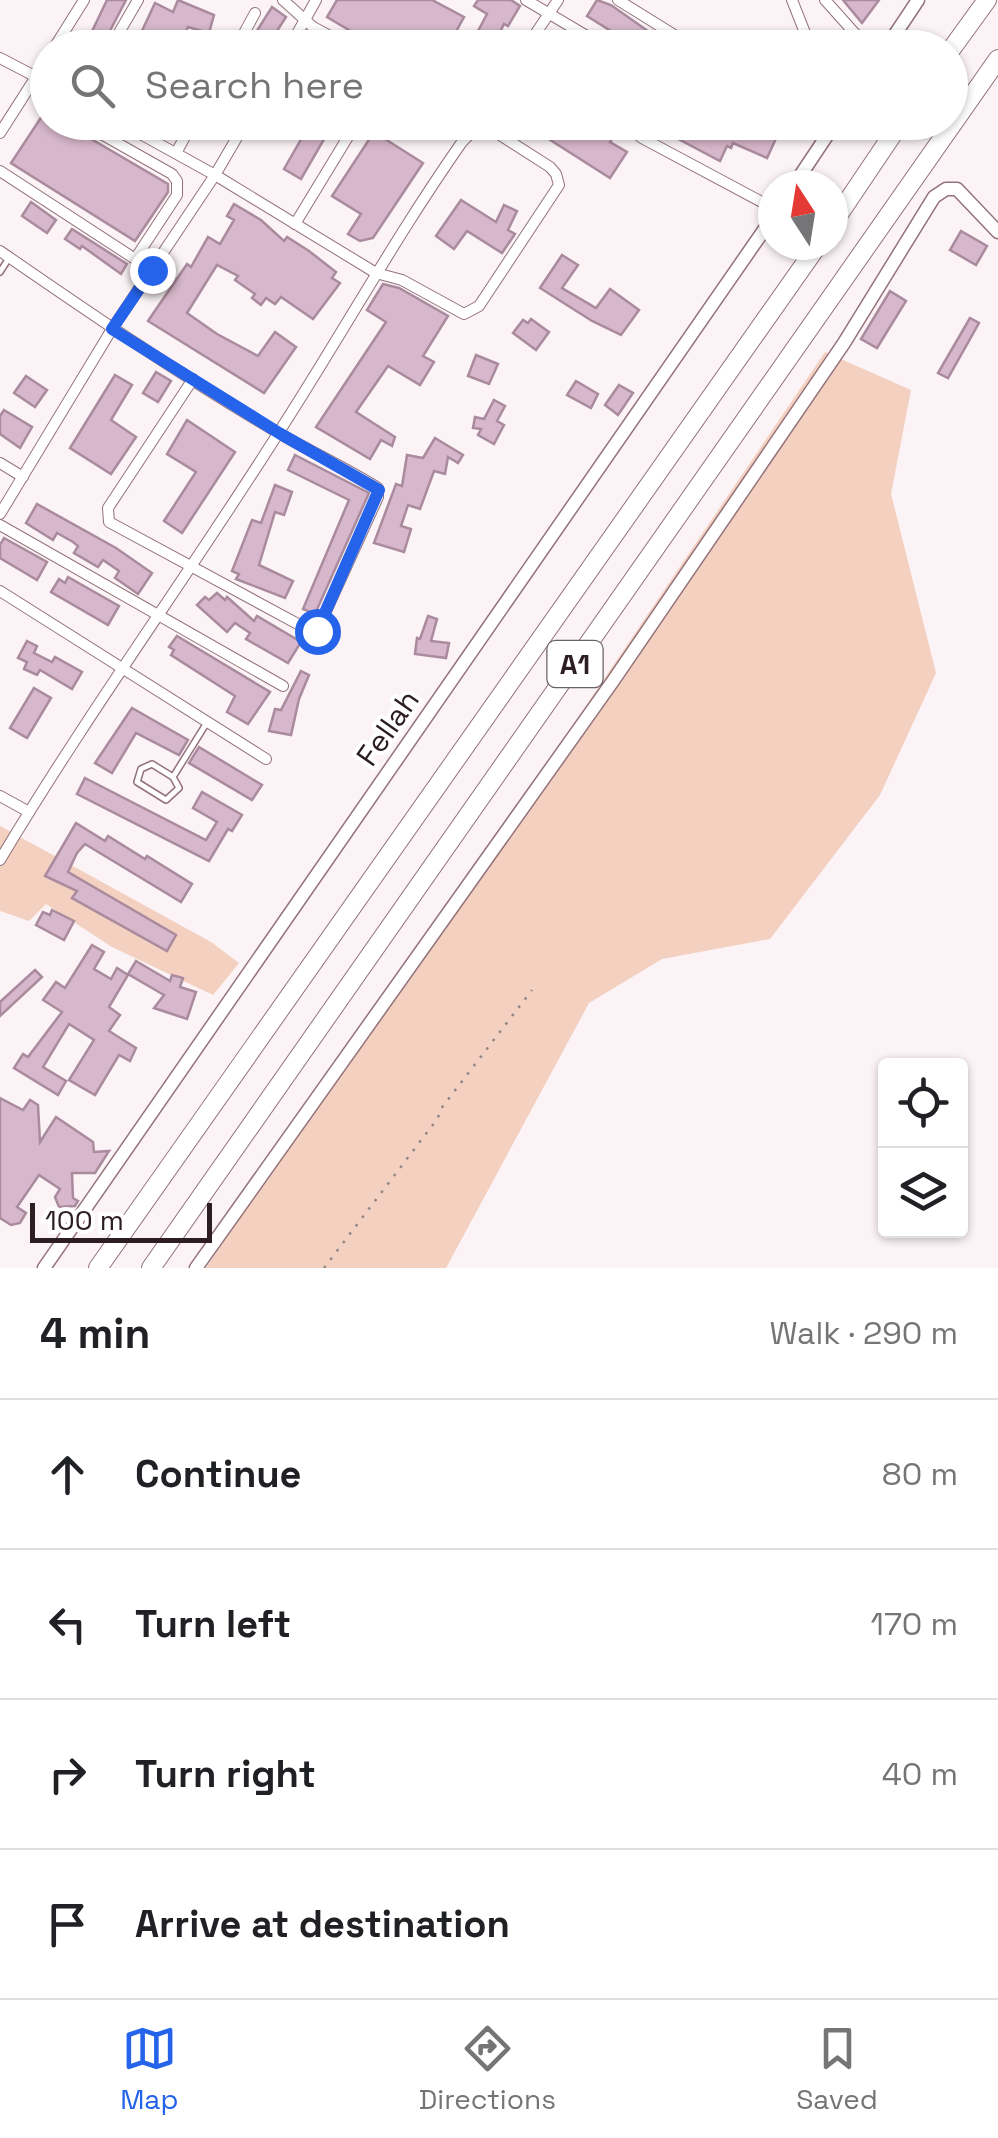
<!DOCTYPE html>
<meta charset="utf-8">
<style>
:root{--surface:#fff;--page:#f6f6f6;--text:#202124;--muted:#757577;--line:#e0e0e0;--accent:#2563eb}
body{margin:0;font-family:"Space Grotesk",sans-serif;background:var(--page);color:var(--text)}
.controls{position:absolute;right:30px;bottom:30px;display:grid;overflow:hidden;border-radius:10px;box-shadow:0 2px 8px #0004}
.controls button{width:90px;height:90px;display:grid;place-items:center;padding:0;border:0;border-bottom:2px solid var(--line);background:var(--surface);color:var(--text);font:50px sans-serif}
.compass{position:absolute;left:758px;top:170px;width:90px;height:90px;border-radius:50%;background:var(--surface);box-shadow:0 2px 8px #0004;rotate:348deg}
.scale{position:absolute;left:30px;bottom:25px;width:182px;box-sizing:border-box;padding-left:10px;border:5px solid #2c1e21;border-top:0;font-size:28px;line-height:35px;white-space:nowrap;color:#2c1e21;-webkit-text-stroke:8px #fff;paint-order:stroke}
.stop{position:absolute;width:30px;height:30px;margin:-22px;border:8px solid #2563eb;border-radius:50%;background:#fff}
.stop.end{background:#2563eb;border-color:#fff;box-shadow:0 2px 10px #0008}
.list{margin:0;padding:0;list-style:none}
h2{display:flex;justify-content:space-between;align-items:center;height:130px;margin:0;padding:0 40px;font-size:42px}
h2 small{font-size:32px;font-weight:400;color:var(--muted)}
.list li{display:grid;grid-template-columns:65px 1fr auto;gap:30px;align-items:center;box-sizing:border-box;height:150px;padding:0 40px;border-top:2px solid var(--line)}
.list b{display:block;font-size:38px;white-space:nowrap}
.list em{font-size:32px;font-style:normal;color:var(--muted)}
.icon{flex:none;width:55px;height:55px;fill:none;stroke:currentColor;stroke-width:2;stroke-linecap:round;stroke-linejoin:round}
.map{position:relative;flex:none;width:998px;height:1268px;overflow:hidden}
.search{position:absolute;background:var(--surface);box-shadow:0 2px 8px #0004;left:30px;right:30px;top:30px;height:110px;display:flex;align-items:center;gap:25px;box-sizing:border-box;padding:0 35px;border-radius:55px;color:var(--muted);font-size:38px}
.sheet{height:730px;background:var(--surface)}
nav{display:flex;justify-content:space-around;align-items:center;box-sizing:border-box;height:140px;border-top:2px solid var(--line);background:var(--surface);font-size:28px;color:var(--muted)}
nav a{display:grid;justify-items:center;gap:5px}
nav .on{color:var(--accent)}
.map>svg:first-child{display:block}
.green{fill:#f3d0bf}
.building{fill:#d7b7cb;stroke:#aa8b9e;stroke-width:2.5}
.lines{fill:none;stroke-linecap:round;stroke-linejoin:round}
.service-casing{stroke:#94727a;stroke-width:8}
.minor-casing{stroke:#94727a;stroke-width:12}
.tertiary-casing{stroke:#94727a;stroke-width:15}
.motorway-casing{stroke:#94727a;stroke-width:20}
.path{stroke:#908587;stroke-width:2.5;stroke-dasharray:2.5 8;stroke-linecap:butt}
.service{stroke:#fff;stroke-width:5}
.minor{stroke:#fff;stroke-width:10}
.tertiary{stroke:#fff;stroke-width:12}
.motorway{stroke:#fff;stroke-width:18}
.route{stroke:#2563eb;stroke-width:12}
.labels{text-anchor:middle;stroke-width:8;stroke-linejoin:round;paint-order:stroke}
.shield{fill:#fff;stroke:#6b6264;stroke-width:2.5}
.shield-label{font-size:28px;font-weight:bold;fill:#2c1e21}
.street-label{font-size:30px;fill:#2c1e21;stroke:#fff}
</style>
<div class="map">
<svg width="998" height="1268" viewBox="0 0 998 1268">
<rect width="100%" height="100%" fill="#fbf3f5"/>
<g class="green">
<polygon points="825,352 911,390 891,494 936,673 880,795 770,939 662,959 589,1003 446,1268 206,1268"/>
<polygon points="0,826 211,942 239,963 213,995 112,947 46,904 29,921 0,911"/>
</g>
<g class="building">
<polygon points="107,0 126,0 101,48 84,48"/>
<polygon points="178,0 214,15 209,33 188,27 178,47 160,39 155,48 134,48 155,3 173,12"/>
<polygon points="337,0 432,0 464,17 447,48 393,48 374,38 371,43 327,17"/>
<polygon points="478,0 511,0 520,6 508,26 504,24 492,48 469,48 487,14 474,6"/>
<polygon points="597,0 611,5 672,48 637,48 630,43 587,16"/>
<polygon points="843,0 879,0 862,23"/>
<polygon points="272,7 286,17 266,48 246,48"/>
<polygon points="48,107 48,122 71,122 76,130 168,184 168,192 135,241 11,163"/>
<polygon points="311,122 334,122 301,179 284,169"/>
<polygon points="522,122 579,122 596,133 603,122 610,122 618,130 610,142 627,152 610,178"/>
<polygon points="646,122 706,122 714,127 718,122 749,122 758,128 760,122 772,122 768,129 778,134 767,158 733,143 731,148 727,146 720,161"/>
<polygon points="374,132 423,163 373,238 360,241 348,234 361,214 332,196"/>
<polygon points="461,200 496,222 504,205 517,211 508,230 515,234 502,253 467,231 454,249 436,236"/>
<polygon points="31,202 56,220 47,233 22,216"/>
<polygon points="234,204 261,220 284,241 287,237 309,251 336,272 332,278 340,283 313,319 281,297 275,304 266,298 261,305 252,298 255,294 235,280 238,276 217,265 187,313 217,334 258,356 275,332 296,347 264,393 148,321 187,264 191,267 208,237 220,244 234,220 227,216"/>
<polygon points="72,229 127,264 121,274 82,246 80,249 65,239"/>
<polygon points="961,231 987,246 976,265 950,250"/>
<polygon points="562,255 578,265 562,288 596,308 610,289 639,310 621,335 592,321 540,288"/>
<polygon points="383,284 399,288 448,316 423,356 434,362 420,385 388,366 356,412 395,437 392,446 381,440 370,459 316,427 386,322 367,310"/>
<polygon points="890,291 906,301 877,348 861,339"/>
<polygon points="970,318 979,323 948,378 938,373"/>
<polygon points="531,319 549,332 536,350 513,333 523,320 528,323"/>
<polygon points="476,355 498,364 489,384 468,376"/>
<polygon points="156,372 171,381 158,402 143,393"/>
<polygon points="115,375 132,385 111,420 136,437 111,474 70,448"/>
<polygon points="26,376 47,390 35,407 14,393"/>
<polygon points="576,381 598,394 591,408 567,395"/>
<polygon points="619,385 633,393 618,415 605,405"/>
<polygon points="494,400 505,406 497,421 504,425 494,444 478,435 481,429 473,428 475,417 484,419"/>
<polygon points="4,410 32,427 20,448 0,434 0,416"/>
<polygon points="187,420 235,452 182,533 164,521 196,472 167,454"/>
<polygon points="435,438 463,455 458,463 448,457 445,474 434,471 420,509 408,505 401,526 411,529 404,552 374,543 396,484 402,486 407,455 423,458"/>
<polygon points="295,455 369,493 315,614 303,609 349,500 288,470"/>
<polygon points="275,485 292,492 284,515 275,512 259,565 293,581 285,598 236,579 239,574 232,571 252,520 261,523"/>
<polygon points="37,504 116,548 152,573 138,594 115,578 119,571 103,560 98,567 74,553 78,546 73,542 57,533 53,540 26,523"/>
<polygon points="4,538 47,562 37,580 0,558 0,545"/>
<polygon points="68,577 119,606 108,625 51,592 59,579 65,583"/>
<polygon points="217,593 225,600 227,597 254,621 257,616 301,642 288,663 246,639 250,633 235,623 227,632 197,605 205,597 209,600"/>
<polygon points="428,616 437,619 431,641 449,643 446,658 415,654 417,638 420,639"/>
<polygon points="177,636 270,692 248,724 227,712 235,696 171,655 174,650 169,647"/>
<polygon points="27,641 37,646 34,653 52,662 55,657 82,672 72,689 40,670 37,675 24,669 27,662 18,658"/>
<polygon points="301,671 309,675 299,699 291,735 269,731 275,709 281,710"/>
<polygon points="34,688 51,698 27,738 10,728"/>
<polygon points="132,708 188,740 179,755 136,733 112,773 95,763"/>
<polygon points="199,747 262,785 252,800 189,763"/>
<polygon points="85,778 206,840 217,822 193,808 202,792 242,815 232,831 228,829 209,861 77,794"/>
<polygon points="76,823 105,841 108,836 145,859 147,856 192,884 181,902 85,844 77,853 68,872 176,935 167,951 72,898 77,891 45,876"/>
<polygon points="52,910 74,921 64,940 36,925 43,912 50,915"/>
<polygon points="92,945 104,952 94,969 111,979 117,968 128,975 109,1007 120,1015 109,1031 136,1048 130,1061 119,1055 95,1095 69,1080 94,1040 69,1024 43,1067 66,1081 58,1095 14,1068 23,1054 28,1057 62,1012 43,1000 56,982 65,988"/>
<polygon points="136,961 170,981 172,975 183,978 180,987 196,992 187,1019 154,1008 164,995 128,974"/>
<polygon points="35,970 42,977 0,1016 0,1002"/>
<polygon points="0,1098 23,1110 30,1100 38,1105 40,1142 56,1117 93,1142 94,1152 109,1151 95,1173 72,1173 73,1198 78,1201 75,1206 59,1207 55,1197 60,1189 39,1175 17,1207 26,1213 20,1223 11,1225 0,1218"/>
</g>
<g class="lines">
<g class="service-casing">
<g id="service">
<polyline points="0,272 9,258"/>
<polyline points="173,777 179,788 166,800 137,782 141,769 152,764 173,777 206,724"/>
</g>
</g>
<g class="minor-casing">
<g id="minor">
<polyline points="283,0 313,27 352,48"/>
<polyline points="526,0 607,48"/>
<polyline points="618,0 676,36 682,48"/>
<polyline points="792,0 811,48"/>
<polyline points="825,0 868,48"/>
<polyline points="534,36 558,0"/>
<polyline points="54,48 84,0"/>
<polyline points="110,48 138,0"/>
<polyline points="236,48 255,13"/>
<polyline points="289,48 316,0"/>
<polyline points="0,58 48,83"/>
<polyline points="80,122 172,174 177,181 177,195 135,259"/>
<polyline points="621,122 642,138 773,208"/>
<polyline points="0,133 48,58"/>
<polyline points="176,153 193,122"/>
<polyline points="0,171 152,270"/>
<polyline points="295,224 357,122"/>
<path d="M 0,251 C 91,314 182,376 277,432 C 311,452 346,468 378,488 L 378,497 L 317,631 L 307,629 L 109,522 L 108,508 L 193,379"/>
<polyline points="0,463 23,477"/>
<polyline points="0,514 112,329 215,175 246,122"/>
<polyline points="0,525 283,686"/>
<polyline points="0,591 266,759"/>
<polyline points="0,796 29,812"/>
<path d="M 0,860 C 87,714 188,576 279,432 C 341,336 396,236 462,142 L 470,134 L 489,128 L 550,167 L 556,174 L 559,185 L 479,306 L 464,314 L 402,280 L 376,273 L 215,175 L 119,122"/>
</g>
</g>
<g class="tertiary-casing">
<g id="tertiary">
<polyline points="886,48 918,0"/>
<polyline points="794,185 836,122"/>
<polyline points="44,1268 773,217"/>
<polyline points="196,1268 613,681 844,343 934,197 946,189 957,189 998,232"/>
</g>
</g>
<g class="motorway-casing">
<g id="motorway">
<polyline points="950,51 987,0"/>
<polyline points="833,223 901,122"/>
<polyline points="98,1268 818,245"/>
<polyline points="151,1268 998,59"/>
</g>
</g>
<polyline class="path" points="324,1268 438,1118 440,1110 532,990"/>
<use href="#service" class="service"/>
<use href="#minor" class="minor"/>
<use href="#tertiary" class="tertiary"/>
<use href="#motorway" class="motorway"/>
</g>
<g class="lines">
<polyline class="route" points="152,270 112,329 279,433 379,490 317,631"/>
</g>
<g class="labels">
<rect class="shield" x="547.5" y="641" width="55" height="46" rx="8"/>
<g class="shield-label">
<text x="575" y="674">A1</text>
</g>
<g class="street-label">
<text transform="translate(388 728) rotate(-55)" y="10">Fellah</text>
</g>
</g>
</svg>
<div class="controls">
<button><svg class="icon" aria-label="locate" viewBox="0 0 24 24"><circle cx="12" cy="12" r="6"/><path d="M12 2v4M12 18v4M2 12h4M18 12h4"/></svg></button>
<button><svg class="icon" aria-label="layers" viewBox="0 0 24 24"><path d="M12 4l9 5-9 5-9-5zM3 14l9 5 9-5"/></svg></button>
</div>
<svg class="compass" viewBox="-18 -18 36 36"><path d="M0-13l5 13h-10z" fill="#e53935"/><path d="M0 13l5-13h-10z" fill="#757577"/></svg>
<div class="scale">100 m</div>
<div class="stop" style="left:317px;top:631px"></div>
<div class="stop end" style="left:152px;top:270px"></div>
<div class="search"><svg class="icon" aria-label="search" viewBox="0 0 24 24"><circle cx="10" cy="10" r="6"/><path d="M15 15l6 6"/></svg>Search here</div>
</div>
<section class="sheet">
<h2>4 min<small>Walk · 290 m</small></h2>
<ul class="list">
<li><svg class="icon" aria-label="ahead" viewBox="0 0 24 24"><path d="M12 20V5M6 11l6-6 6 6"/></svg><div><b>Continue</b></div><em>80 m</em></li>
<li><svg class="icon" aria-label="left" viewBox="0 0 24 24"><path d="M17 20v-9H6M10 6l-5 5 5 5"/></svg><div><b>Turn left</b></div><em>170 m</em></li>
<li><svg class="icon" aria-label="right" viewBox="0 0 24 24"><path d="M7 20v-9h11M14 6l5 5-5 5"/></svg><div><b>Turn right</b></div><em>40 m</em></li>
<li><svg class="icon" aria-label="arrive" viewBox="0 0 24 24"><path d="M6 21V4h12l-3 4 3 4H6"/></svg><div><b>Arrive at destination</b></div></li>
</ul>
</section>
<nav>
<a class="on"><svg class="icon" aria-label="map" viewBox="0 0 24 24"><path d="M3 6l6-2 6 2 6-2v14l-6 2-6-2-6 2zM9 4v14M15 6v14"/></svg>Map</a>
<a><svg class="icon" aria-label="directions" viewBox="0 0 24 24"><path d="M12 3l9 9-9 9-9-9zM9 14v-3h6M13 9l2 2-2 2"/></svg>Directions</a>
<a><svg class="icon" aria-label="saved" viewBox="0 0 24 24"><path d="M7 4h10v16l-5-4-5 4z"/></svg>Saved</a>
</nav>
